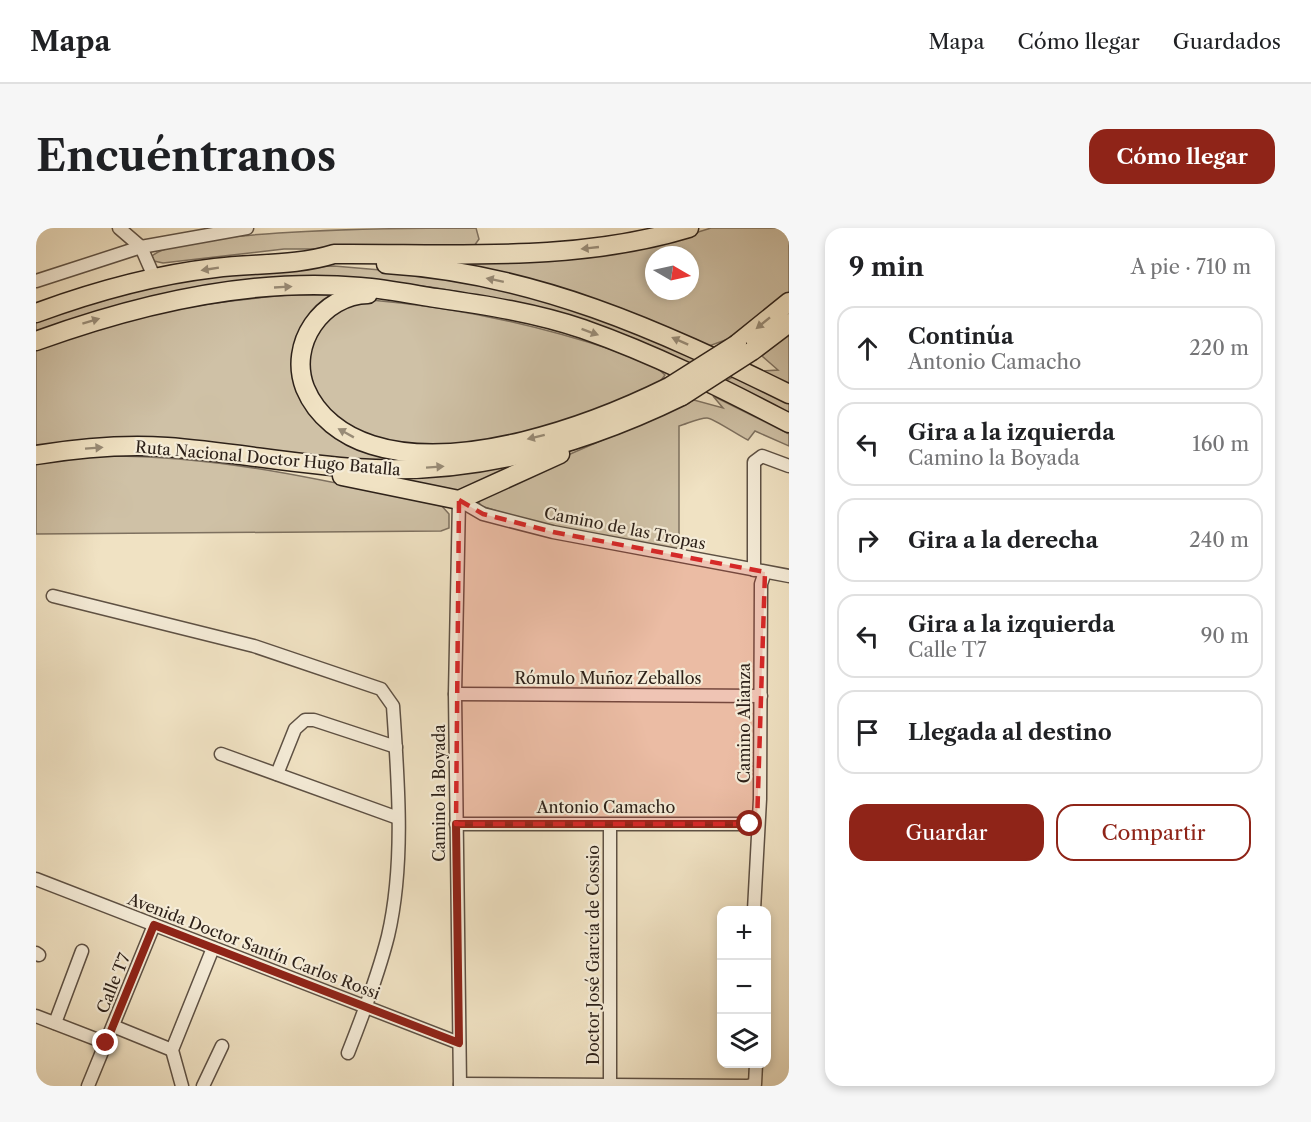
<!DOCTYPE html>
<html lang="es">
<meta charset="utf-8">
<style>
:root{--surface:#fff;--page:#f6f6f6;--text:#202124;--muted:#757577;--line:#e0e0e0;--accent:#8f2418}
body{margin:0;font-family:"Libre Caslon Text",serif;background:var(--page);color:var(--text)}
.controls{position:absolute;right:18px;bottom:18px;display:grid;overflow:hidden;border-radius:12px;box-shadow:0 3px 9px #0003}
.controls button{width:54px;height:54px;display:grid;place-items:center;padding:0;border:0;border-bottom:2px solid var(--line);background:var(--surface);color:var(--text);font:30px sans-serif}
.compass{position:absolute;left:609px;top:18px;width:54px;height:54px;border-radius:50%;background:var(--surface);box-shadow:0 3px 9px #0003;rotate:99deg}
.stop{position:absolute;width:18px;height:18px;margin:-14px;border:4px solid #8f2418;border-radius:50%;background:#fff}
.stop.end{background:#8f2418;border-color:#fff;box-shadow:0 2px 6px #0008}
.list{margin:0;padding:0;list-style:none}
h2{display:flex;justify-content:space-between;align-items:center;height:78px;margin:0;padding:0 24px;font-size:26px}
h2 small{font-size:20px;font-weight:400;color:var(--muted)}
.list li{display:grid;grid-template-columns:39px 1fr auto;gap:18px;align-items:center;box-sizing:border-box;height:84px;margin:0 12px 12px;padding:0 12px;border:2px solid var(--line);border-radius:18px}
.list b{display:block;font-size:22px;white-space:nowrap}
.list p{margin:0;font-size:20px;white-space:nowrap;color:var(--muted)}
.list em{font-size:20px;font-style:normal;color:var(--muted)}
.actions{display:flex;gap:12px;padding:18px 24px}
.actions a{flex:1;padding:14px 0;border:2px solid var(--accent);border-radius:18px;text-align:center;font-size:21px;color:var(--accent)}
.actions .main{background:var(--accent);color:#fff}
.icon{flex:none;width:33px;height:33px;fill:none;stroke:currentColor;stroke-width:2;stroke-linecap:round;stroke-linejoin:round}
.map{position:relative;flex:none;width:753px;height:858px;overflow:hidden;border-radius:18px}
header{display:flex;align-items:center;gap:36px;box-sizing:border-box;height:84px;padding:0 30px;background:var(--surface);border-bottom:2px solid var(--line)}
header strong{font-size:28px}
nav{display:flex;gap:33px;margin-inline-start:auto;font-size:21px}
.intro{display:flex;align-items:center;justify-content:space-between;box-sizing:border-box;height:144px;padding:0 36px}
h1{margin:0;font-size:42px}
.button{padding:15px 27px;border-radius:18px;background:var(--accent);color:#fff;font-size:21px;font-weight:700}
main{display:flex;gap:36px;padding:0 36px}
aside{flex:1;background:var(--surface);border-radius:18px;box-shadow:0 3px 9px #0003}
.map>svg:first-child{display:block}
.green{fill:#cfc1a6;stroke:#7e7160;stroke-width:1.5;fill-rule:evenodd}
.lines{fill:none;stroke-linecap:round;stroke-linejoin:round}
.minor-casing{stroke:#5e5144;stroke-width:15}
.highway-casing{stroke:#2d2119;stroke-width:21}
.minor{stroke:#f5ecd8;stroke-width:12}
.highway{stroke:#f0e2c3;stroke-width:18}
.highway-bridge-casing{stroke:#2d2119;stroke-width:21;stroke-linecap:butt}
.highway-bridge{stroke:#f0e2c3;stroke-width:18}
.oneway{fill:#988b76}
.route{stroke:#8f2418;stroke-width:8}
.marked{fill:#d62828;fill-opacity:0.2;stroke:#d62828;stroke-width:4.5;stroke-dasharray:12 8;stroke-linejoin:round}
.labels{text-anchor:middle;stroke-width:4.5;stroke-linejoin:round;paint-order:stroke}
.street-label{font-size:16px;fill:#2d2119;stroke:#f5ecd8}
</style>
<header>
<strong>Mapa</strong>
<nav><a>Mapa</a><a>Cómo llegar</a><a>Guardados</a></nav>
</header>
<div class="intro"><h1>Encuéntranos</h1><a class="button">Cómo llegar</a></div>
<main>
<div class="map">
<svg width="753" height="858" viewBox="0 0 753 858">
<rect width="100%" height="100%" fill="#f0e2c3"/>
<filter id="stains"><feTurbulence type="fractalNoise" baseFrequency=".00333" numOctaves="4"/><feColorMatrix values="0 0 0 0 .2 0 0 0 0 .09 0 0 0 0 .02 0 0 0 .5 -.17"/></filter>
<radialGradient id="worn" r=".72"><stop offset=".6" stop-color="#630" stop-opacity="0"/><stop offset="1" stop-color="#630" stop-opacity=".3"/></radialGradient>
<g class="green">
<path d="M 440,0 L 443,11 L 436,21 L 248,21 L 127,35 L 118,33 L 116,28 C 147,0 387,0 440,0 Z"/>
<path d="M 675,0 L 753,0 L 753,66 L 695,110 L 673,118 C 585,78 515,53 418,36 L 627,15 ZM 618,27 L 654,27 L 654,63 L 618,63 Z"/>
<polygon points="298,38 403,47 516,71 666,130 653,138 471,73 401,60 353,54 297,52 0,105 0,91 124,56 235,40"/>
<path d="M 254,67 L 299,67 C 294,74 283,80 275,87 C 263,99 259,121 259,138 C 260,165 275,185 295,203 C 358,258 506,219 575,191 C 587,187 639,161 645,161 C 541,219 420,242 303,232 C 200,222 104,201 0,219 L 0,121 C 81,87 168,74 254,67 Z"/>
<path d="M 335,72 C 418,79 502,97 580,123 C 596,129 618,135 629,147 L 623,155 L 608,163 L 510,201 L 445,214 L 389,219 L 327,208 L 290,183 L 271,145 L 277,104 L 303,80 Z"/>
<polygon points="753,106 753,157 725,143 742,142 726,128"/>
<polygon points="700,147 753,174 753,188 686,155"/>
<path d="M 677,168 L 753,206 L 753,218 L 719,203 L 712,212 C 703,208 677,190 671,190 C 662,190 651,196 643,198 L 643,322 L 500,295 L 445,278 L 442,273 L 447,264 L 658,172 L 687,180 Z"/>
<path d="M 62,228 C 179,226 291,253 405,277 L 413,286 L 413,300 L 405,303 L 0,306 L 0,235 Z"/>
<polygon points="490,232 422,266 333,247"/>
</g>
<g class="lines">
<g class="minor-casing">
<g id="minor">
<polyline points="83,0 105,19 119,51"/>
<polyline points="0,53 105,19 211,0"/>
<polyline points="423,272 419,466 424,858"/>
<polyline points="423,272 447,286 517,304 753,348"/>
<polyline points="718,342 718,234 726,228 753,238"/>
<path d="M 17,368 L 218,418 L 345,461 L 357,478 C 362,552 369,635 352,708 C 342,748 327,787 312,825"/>
<polyline points="419,466 725,468"/>
<polyline points="185,526 362,590"/>
<polyline points="241,546 259,501 269,492 278,492 360,519"/>
<polyline points="420,596 721,596"/>
<polyline points="574,597 574,857"/>
<polyline points="0,651 423,815"/>
<polyline points="718,682 724,571 725,356 729,344"/>
<polyline points="0,725 3,727"/>
<polyline points="0,788 70,815"/>
<polyline points="19,795 46,723"/>
<polyline points="77,798 136,822"/>
<polyline points="424,856 712,858 719,856 720,836"/>
<polyline points="52,858 118,697"/>
<polyline points="146,858 136,822 177,720"/>
<polyline points="167,858 186,818"/>
</g>
</g>
<g class="highway-casing">
<g id="highway">
<path d="M 350,36 C 498,45 623,102 753,166"/>
<path d="M 332,66 C 286,67 252,116 269,160 C 281,189 307,208 336,217 C 424,245 554,198 633,159"/>
<path d="M 0,85 C 57,64 118,47 179,40 C 218,35 260,38 298,26 C 415,25 539,35 653,0"/>
<path d="M 0,113 C 102,76 214,49 324,59 C 350,61 375,66 400,70 C 449,77 500,85 547,101 C 618,126 686,160 753,195"/>
<polyline points="701,116 753,74"/>
<polyline points="716,123 753,95"/>
<path d="M 0,227 C 43,220 88,216 131,219 C 201,224 270,239 339,241 C 447,245 550,215 646,168"/>
<polyline points="306,248 423,272 524,226"/>
</g>
</g>
<use href="#minor" class="minor"/>
<use href="#highway" class="highway"/>
<g class="highway-bridge-casing">
<g id="highway-bridge">
<polyline points="633,159 701,116"/>
<polyline points="646,168 716,123"/>
</g>
</g>
<use href="#highway-bridge" class="highway-bridge"/>
</g>
<defs><path id="oneway-solid" d="M-6-.8H1V-3.2L6.5 0L1 3.2V.8H-6Z" transform="scale(1.5)"/></defs>
<g class="oneway">
<use href="#oneway-solid" transform="translate(554 20) rotate(174)"/>
<use href="#oneway-solid" transform="translate(174 41) rotate(171)"/>
<use href="#oneway-solid" transform="translate(459 52) rotate(-168)"/>
<use href="#oneway-solid" transform="translate(247 59) rotate(-3)"/>
<use href="#oneway-solid" transform="translate(55 93) rotate(-17)"/>
<use href="#oneway-solid" transform="translate(727 95) rotate(141)"/>
<use href="#oneway-solid" transform="translate(554 104) rotate(20)"/>
<use href="#oneway-solid" transform="translate(644 113) rotate(-156)"/>
<use href="#oneway-solid" transform="translate(310 205) rotate(-151)"/>
<use href="#oneway-solid" transform="translate(500 209) rotate(166)"/>
<use href="#oneway-solid" transform="translate(58 220) rotate(-4)"/>
<use href="#oneway-solid" transform="translate(399 239) rotate(-4)"/>
</g>
<g class="lines">
<polyline class="route" points="70,815 118,697 423,815 420,596 714,596"/>
</g>
<path class="marked" d="M 423,272 L 447,286 L 517,304 L 729,344 L 721,596 L 420,596 Z"/>
<g class="labels">
<g class="street-label">
<text transform="translate(232 230) rotate(5)" y="6">Ruta Nacional Doctor Hugo Batalla</text>
<text transform="translate(589 300) rotate(11)" y="6">Camino de las Tropas</text>
<text x="572" y="456">Rómulo Muñoz Zeballos</text>
<text transform="translate(708 495) rotate(-90)" y="6">Camino Alianza</text>
<text transform="translate(403 565) rotate(-90)" y="6">Camino la Boyada</text>
<text x="570" y="585">Antonio Camacho</text>
<text transform="translate(218 718) rotate(21)" y="6">Avenida Doctor Santín Carlos Rossi</text>
<text transform="translate(557 727) rotate(-90)" y="6">Doctor José García de Cossio</text>
<text transform="translate(77 755) rotate(-68)" y="6">Calle T7</text>
</g>
</g>
<rect width="100%" height="100%" filter="url(#stains)"/>
<rect width="100%" height="100%" fill="url(#worn)"/>
</svg>
<div class="controls">
<button>+</button>
<button>−</button>
<button><svg class="icon" aria-label="layers" viewBox="0 0 24 24"><path d="M12 4l9 5-9 5-9-5zM3 14l9 5 9-5"/></svg></button>
</div>
<svg class="compass" viewBox="-18 -18 36 36"><path d="M0-13l5 13h-10z" fill="#e53935"/><path d="M0 13l5-13h-10z" fill="#757577"/></svg>
<div class="stop" style="left:714px;top:596px"></div>
<div class="stop end" style="left:70px;top:815px"></div>
</div>
<aside>
<h2>9 min<small>A pie · 710 m</small></h2>
<ul class="list">
<li><svg class="icon" aria-label="ahead" viewBox="0 0 24 24"><path d="M12 20V5M6 11l6-6 6 6"/></svg><div><b>Continúa</b><p>Antonio Camacho</p></div><em>220 m</em></li>
<li><svg class="icon" aria-label="left" viewBox="0 0 24 24"><path d="M17 20v-9H6M10 6l-5 5 5 5"/></svg><div><b>Gira a la izquierda</b><p>Camino la Boyada</p></div><em>160 m</em></li>
<li><svg class="icon" aria-label="right" viewBox="0 0 24 24"><path d="M7 20v-9h11M14 6l5 5-5 5"/></svg><div><b>Gira a la derecha</b></div><em>240 m</em></li>
<li><svg class="icon" aria-label="left" viewBox="0 0 24 24"><path d="M17 20v-9H6M10 6l-5 5 5 5"/></svg><div><b>Gira a la izquierda</b><p>Calle T7</p></div><em>90 m</em></li>
<li><svg class="icon" aria-label="arrive" viewBox="0 0 24 24"><path d="M6 21V4h12l-3 4 3 4H6"/></svg><div><b>Llegada al destino</b></div></li>
</ul>
<div class="actions"><a class="main">Guardar</a><a>Compartir</a></div>
</aside>
</main>
